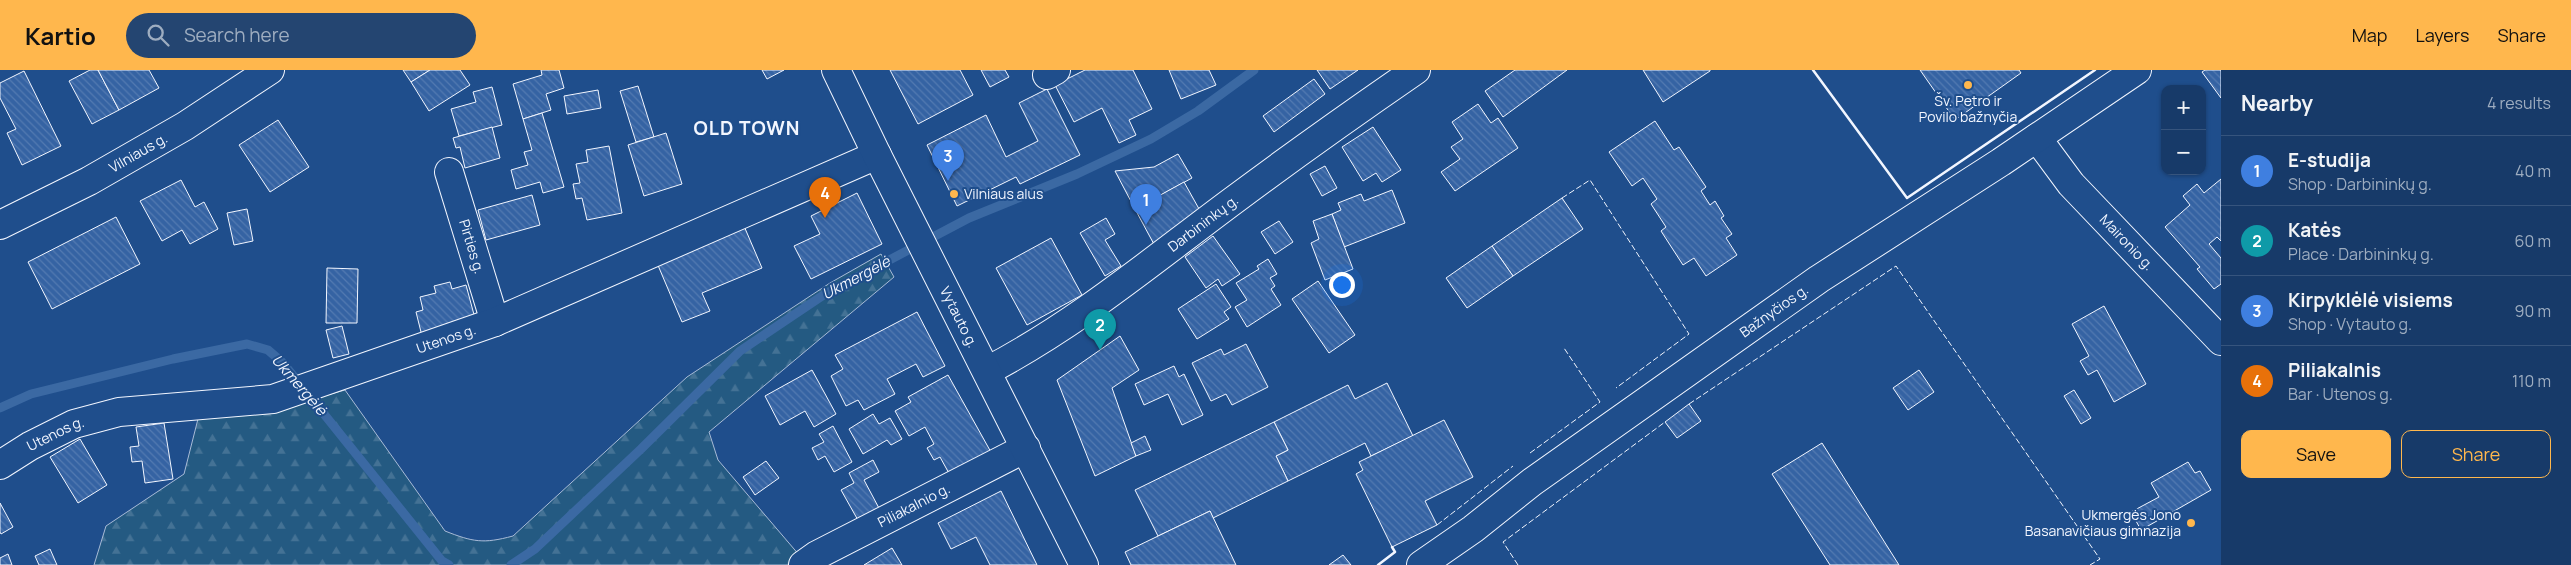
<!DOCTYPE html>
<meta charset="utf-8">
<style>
:root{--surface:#173a69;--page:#244571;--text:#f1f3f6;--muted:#9eadc0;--line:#36547d;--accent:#ffb74d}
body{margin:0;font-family:Manrope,sans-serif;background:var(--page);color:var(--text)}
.controls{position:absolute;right:15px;top:15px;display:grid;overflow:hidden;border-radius:10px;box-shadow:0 1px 4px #0004}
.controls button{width:45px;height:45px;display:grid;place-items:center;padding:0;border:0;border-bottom:1px solid var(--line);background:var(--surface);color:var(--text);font:25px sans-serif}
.you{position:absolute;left:1341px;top:214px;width:18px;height:18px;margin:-12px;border:4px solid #fff;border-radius:50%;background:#1a73e8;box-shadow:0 0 0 8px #1a73e833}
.badge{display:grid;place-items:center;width:32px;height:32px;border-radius:50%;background:var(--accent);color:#fff;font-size:16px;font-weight:700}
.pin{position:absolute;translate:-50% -41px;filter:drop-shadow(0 1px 2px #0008)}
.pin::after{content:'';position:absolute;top:26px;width:18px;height:15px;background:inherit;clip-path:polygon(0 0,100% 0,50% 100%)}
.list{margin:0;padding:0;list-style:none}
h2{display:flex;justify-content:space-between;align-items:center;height:65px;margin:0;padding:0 20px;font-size:21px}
h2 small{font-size:16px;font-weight:400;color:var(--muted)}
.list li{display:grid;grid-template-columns:32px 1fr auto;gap:15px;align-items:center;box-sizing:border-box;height:70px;padding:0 20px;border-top:1px solid var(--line)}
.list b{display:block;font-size:19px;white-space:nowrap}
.list p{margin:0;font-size:16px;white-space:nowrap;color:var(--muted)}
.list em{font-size:16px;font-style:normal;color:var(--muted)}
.actions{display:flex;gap:10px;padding:15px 20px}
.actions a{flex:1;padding:11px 0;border:1px solid var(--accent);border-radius:10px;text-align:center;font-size:18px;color:var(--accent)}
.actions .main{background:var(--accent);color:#111}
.icon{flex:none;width:28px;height:28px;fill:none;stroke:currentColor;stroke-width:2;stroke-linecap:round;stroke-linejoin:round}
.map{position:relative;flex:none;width:2221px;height:495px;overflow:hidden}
header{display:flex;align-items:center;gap:30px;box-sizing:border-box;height:70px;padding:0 25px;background:var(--accent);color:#111}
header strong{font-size:24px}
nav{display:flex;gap:28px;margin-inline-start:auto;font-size:18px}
.search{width:350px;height:45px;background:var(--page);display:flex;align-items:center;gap:12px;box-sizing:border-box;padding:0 18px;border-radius:28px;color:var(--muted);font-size:19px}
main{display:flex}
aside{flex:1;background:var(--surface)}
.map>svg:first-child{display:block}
.forest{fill:url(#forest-firs);stroke:#a8bbd7}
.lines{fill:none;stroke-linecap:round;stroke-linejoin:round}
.stream{stroke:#3b69a3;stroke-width:9}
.building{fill:url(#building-back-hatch);stroke:#f2f6ff}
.street-casing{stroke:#f2f6ff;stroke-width:30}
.primary-casing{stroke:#f2f6ff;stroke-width:30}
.street{stroke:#1f4e8c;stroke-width:28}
.primary{stroke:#1f4e8c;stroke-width:28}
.fence{stroke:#f2f6ff;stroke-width:1;stroke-dasharray:6 2.5;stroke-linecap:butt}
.wall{stroke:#f2f6ff;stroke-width:2.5}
.poi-dot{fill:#ffb74d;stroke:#1f4e8c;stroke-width:2}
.labels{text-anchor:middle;stroke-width:4;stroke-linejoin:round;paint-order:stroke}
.poi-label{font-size:14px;fill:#f2f6ff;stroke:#1f4e8c}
.street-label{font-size:14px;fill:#f2f6ff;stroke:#1f4e8c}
.water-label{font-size:15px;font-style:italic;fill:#f2f6ff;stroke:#1f4e8c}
.district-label{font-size:19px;font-weight:bold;letter-spacing:1px;fill:#f2f6ff;stroke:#1f4e8c}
</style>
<header>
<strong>Kartio</strong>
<div class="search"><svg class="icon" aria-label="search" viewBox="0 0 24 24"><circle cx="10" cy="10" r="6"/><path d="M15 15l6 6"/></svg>Search here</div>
<nav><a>Map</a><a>Layers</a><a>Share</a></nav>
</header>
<main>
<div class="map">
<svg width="2221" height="495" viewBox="0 0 2221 495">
<defs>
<pattern id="forest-firs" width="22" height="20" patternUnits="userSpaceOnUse" patternTransform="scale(1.25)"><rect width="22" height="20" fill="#245a82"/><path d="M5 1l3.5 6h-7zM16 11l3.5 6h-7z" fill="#447295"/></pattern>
<pattern id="building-back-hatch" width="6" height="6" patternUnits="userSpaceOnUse" patternTransform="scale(1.25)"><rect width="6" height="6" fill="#3563a3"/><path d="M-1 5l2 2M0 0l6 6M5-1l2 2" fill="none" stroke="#537ab1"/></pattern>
</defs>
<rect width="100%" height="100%" fill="#1f4e8c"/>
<path class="forest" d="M 881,184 L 894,207 L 709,362 L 718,390 L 800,486 L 789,495 L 94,495 L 106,456 L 184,404 L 199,345 L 280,338 L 345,320 L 445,461 C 473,472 483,474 513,466 L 687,307 L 830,213 Z"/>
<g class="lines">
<g class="stream">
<polyline points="0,338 31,324 173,289 247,274 268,280 283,293 442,491 449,495"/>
<polyline points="511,495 535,479 641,379 740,281 825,224 969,148 1077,104 1151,69 1198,41 1254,0"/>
</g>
</g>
<g class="building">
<polygon points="90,0 98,0 119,40 92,54 69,11"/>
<polygon points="98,0 149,0 159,18 119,40"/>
<polygon points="403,0 430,0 411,12"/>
<polygon points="430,0 460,0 470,15 429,41 411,12"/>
<polygon points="541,0 559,0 564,18 546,24 551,40 523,49 513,14 542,5"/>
<polygon points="762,0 784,0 767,9"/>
<polygon points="890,0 960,0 973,25 918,54"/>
<polygon points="981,0 1005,0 1009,7 990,17"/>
<polygon points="1085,0 1133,0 1152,39 1129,50 1136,65 1119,73 1102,38 1074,52 1055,15"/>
<polygon points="1169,0 1209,0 1216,15 1181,29"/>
<polygon points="1317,0 1358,0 1330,19"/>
<polygon points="1515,0 1567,0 1503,47 1485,21"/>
<polygon points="1643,0 1710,0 1710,1 1663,32"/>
<polygon points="1920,0 2019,0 2021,3 1955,50"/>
<polygon points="2205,0 2221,0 2221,28 2202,2"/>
<polygon points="24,1 61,76 22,95 7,63 16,59 0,28 0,13"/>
<polygon points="1314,9 1325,24 1274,62 1263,46"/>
<polygon points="638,16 654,67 636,72 620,21"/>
<polygon points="492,17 502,55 459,66 451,39 476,32 473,22"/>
<polygon points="1047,19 1080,85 1020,114 1016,107 957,136 927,75 986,45 1006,87 1038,71 1019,33"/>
<polygon points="598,20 601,38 567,44 564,26"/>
<polygon points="1478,34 1491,53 1498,48 1518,78 1455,121 1441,102 1460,89 1451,77 1463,69 1452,52"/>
<polygon points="542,43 564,117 543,123 540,112 516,119 511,100 528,95 524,82 532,80 523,49"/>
<polygon points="278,50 309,97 270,122 239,75"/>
<polygon points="1655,51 1674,80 1679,77 1706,117 1701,121 1710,135 1715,131 1724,146 1721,148 1732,164 1726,168 1737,185 1706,206 1694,188 1683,195 1661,161 1666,157 1651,134 1657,129 1643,108 1632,116 1609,82"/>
<polygon points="492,57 500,88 465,98 460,77 456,78 453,68"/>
<polygon points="1373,57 1401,100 1382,112 1376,103 1363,111 1342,77"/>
<polygon points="666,63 682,114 644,126 628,75"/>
<polygon points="609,76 622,143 587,150 582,128 576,129 573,114 580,113 576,94 588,92 586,80"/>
<polygon points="1178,84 1192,108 1135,139 1115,101 1154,97"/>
<polygon points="1325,96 1337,118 1322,126 1310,104"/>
<polygon points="2221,109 2221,171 2217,167 2209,174 2221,188 2221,214 2214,219 2197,199 2200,197 2165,157 2190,135 2183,126 2197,114 2204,123"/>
<polygon points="181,110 195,137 204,132 218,159 190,174 182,160 162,171 140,131"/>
<polygon points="1184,112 1203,146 1156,178 1135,139"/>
<polygon points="1392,120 1405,153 1344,177 1332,144 1341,140 1338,133 1361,124 1364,131"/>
<polygon points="857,123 882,174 811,209 794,176 820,164 811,146"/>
<polygon points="532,125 540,155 486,170 478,140"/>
<polygon points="1562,128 1583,159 1513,206 1492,176"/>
<polygon points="247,139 253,171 234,175 227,143"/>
<polygon points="1332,144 1353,199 1325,210 1311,173 1319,169 1313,151"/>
<polygon points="116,147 140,194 52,239 28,192"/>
<polygon points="1106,148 1115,164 1105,170 1121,196 1105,206 1080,163"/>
<polygon points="1279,151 1293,172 1275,184 1261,162"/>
<polygon points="744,156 762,198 702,223 710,241 682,252 657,193"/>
<polygon points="1213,166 1240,204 1222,216 1218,209 1206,218 1185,187"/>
<polygon points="1051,168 1082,225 1027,255 996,198"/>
<polygon points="1492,176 1513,206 1467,238 1446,208"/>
<polygon points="1268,189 1277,204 1270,208 1275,216 1271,219 1281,235 1247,257 1235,237 1247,230 1236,213 1259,199 1257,196"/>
<polygon points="327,198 358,199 357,253 326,253"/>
<polygon points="1318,211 1355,265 1329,283 1292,229"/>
<polygon points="450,212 452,219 466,215 476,252 422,266 416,242 423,240 420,227 436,223 434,216"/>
<polygon points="1216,214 1231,237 1224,242 1229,249 1197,269 1178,239"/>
<polygon points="2104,236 2146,314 2114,332 2097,300 2088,305 2080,291 2089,286 2072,254"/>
<polygon points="917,242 945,296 923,307 916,294 887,309 895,324 864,340 858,330 846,336 831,306 843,299 835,285"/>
<polygon points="342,256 349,284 333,288 326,260"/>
<polygon points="1120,266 1139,300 1112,318 1136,386 1095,406 1057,310"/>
<polygon points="1246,274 1268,317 1232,335 1226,324 1211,331 1192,293 1221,279 1224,285"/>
<polygon points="1174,296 1179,307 1184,304 1203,345 1182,355 1168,324 1144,335 1135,314"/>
<polygon points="812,300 836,344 814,357 805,341 780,355 765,326"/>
<polygon points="1919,300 1934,322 1908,340 1893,318"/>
<polygon points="948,305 992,384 951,407 940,387 934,390 927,378 934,374 925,357 909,366 895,341 911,332 908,327"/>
<polygon points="1387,313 1413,366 1371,386 1365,373 1288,411 1276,386 1288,380 1274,352 1348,315 1355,329"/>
<polygon points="2074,320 2091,348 2081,354 2064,326"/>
<polygon points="1689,334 1701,351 1677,368 1665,352"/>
<polygon points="873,344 879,354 890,348 902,369 891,375 887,370 863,384 849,359"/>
<polygon points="1444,350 1473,407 1425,431 1437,455 1392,477 1356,404 1363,400 1359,392"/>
<polygon points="1274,352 1288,380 1276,386 1288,411 1213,448 1210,441 1158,466 1135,420"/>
<polygon points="164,353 173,409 145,413 142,391 132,392 130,377 139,376 136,357"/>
<polygon points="833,356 852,392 834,402 825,386 818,390 812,378 824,372 819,364"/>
<polygon points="1145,366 1151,380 1136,386 1131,373"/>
<polygon points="80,369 107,415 78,433 50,387"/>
<polygon points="1822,373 1899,495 1830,495 1772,404"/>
<polygon points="873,390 879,402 864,410 880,440 859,452 841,420 854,413 849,403"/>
<polygon points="766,391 779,408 755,425 743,407"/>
<polygon points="2188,392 2195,403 2200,401 2211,420 2141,460 2131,442 2159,427 2151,413"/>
<polygon points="1001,421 1037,495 990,495 976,467 951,479 938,453"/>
<polygon points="0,433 13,457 1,464 0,462"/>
<polygon points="1210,441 1236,495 1131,495 1125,482"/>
<polygon points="892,478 902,495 864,495"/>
<polygon points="50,479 57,495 39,495 35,486"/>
<polygon points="8,484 12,495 0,495 0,488"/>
<polygon points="1343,485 1351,495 1329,495"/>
</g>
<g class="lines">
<g class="street-casing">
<g id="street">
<polyline points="1047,5 1056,0"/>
<path id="s1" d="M 2037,68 L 2071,114 L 2221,271"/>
<path id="s2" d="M 449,102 L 495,252"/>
<path id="s3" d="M 987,301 C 1077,254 1153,190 1234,130 C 1293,86 1355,42 1416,0"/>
<path id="s4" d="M 0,395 L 30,376 L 74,354 L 119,342 L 273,329 L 495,252 L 877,85"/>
<path id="s5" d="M 803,495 L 817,485 L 1026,378"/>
<path id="s6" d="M 1421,495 L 1473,459 L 1532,412 L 1819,209 L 2001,92 L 2137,0"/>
</g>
</g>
<g class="primary-casing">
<g id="primary">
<path id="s7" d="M 836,0 L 877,85 L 1084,495"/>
<path id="s8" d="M 0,155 L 89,111 L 185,56 L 270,0"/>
</g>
</g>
<use href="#street" class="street"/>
<use href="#primary" class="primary"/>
<g class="fence">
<polyline points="1562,128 1590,110 1689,264 1616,318"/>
<polyline points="1689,334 1896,196 2100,489 2090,495"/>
<polyline points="1530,383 1600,332 1564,278"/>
<polyline points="1437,455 1513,396"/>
<polyline points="1518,495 1503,472 1665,352"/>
</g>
<g class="wall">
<polyline points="1813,0 1907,128 2095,0"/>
<polyline points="1378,495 1395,482 1392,477"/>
</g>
</g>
<g class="poi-dot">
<circle cx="1968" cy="15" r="5"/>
<circle cx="954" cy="124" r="5"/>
<circle cx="2191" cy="453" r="5"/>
</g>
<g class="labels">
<g class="poi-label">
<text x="1968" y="36">Šv. Petro ir<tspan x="1968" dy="16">Povilo bažnyčia</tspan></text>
<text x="964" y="129" text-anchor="start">Vilniaus alus</text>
<text x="2181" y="450" text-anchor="end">Ukmergės Jono<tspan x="2181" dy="16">Basanavičiaus gimnazija</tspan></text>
</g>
<g class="street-label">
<text dy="5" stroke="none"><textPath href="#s8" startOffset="156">Vilniaus g.</textPath></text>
<text dy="5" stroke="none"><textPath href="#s3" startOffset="262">Darbininkų g.</textPath></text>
<text dy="5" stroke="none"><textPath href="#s1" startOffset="138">Maironio g.</textPath></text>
<text dy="5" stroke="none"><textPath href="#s2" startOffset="78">Pirties g.</textPath></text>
<text dy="5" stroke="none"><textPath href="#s6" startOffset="435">Bažnyčios g.</textPath></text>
<text dy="5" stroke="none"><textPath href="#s7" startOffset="276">Vytauto g.</textPath></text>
<text dy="5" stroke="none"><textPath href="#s4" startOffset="469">Utenos g.</textPath></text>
<text dy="5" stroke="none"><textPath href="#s4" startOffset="64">Utenos g.</textPath></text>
<text dy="5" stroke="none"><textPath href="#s5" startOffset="126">Piliakalnio g.</textPath></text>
</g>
<g class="water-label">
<text transform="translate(856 208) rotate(-28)" y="5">Ukmergėlė</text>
<text transform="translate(299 315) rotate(49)" y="5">Ukmergėlė</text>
</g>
<g class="district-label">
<text x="747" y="65">OLD TOWN</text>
</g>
</g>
</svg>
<div class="controls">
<button>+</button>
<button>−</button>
</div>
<div class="you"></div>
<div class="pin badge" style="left:1146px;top:155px;background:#3f7fe0">1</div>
<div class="pin badge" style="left:1100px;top:280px;background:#0f9aa8">2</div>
<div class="pin badge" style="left:948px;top:111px;background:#3f7fe0">3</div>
<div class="pin badge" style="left:825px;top:148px;background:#e8710a">4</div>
</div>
<aside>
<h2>Nearby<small>4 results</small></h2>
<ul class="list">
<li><span class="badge" style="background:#3f7fe0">1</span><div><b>E-studija</b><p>Shop · Darbininkų g.</p></div><em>40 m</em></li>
<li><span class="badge" style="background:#0f9aa8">2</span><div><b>Katės</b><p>Place · Darbininkų g.</p></div><em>60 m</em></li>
<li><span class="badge" style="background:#3f7fe0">3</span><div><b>Kirpyklėlė visiems</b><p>Shop · Vytauto g.</p></div><em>90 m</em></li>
<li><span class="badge" style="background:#e8710a">4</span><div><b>Piliakalnis</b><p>Bar · Utenos g.</p></div><em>110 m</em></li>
</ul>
<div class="actions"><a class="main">Save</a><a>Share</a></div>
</aside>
</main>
